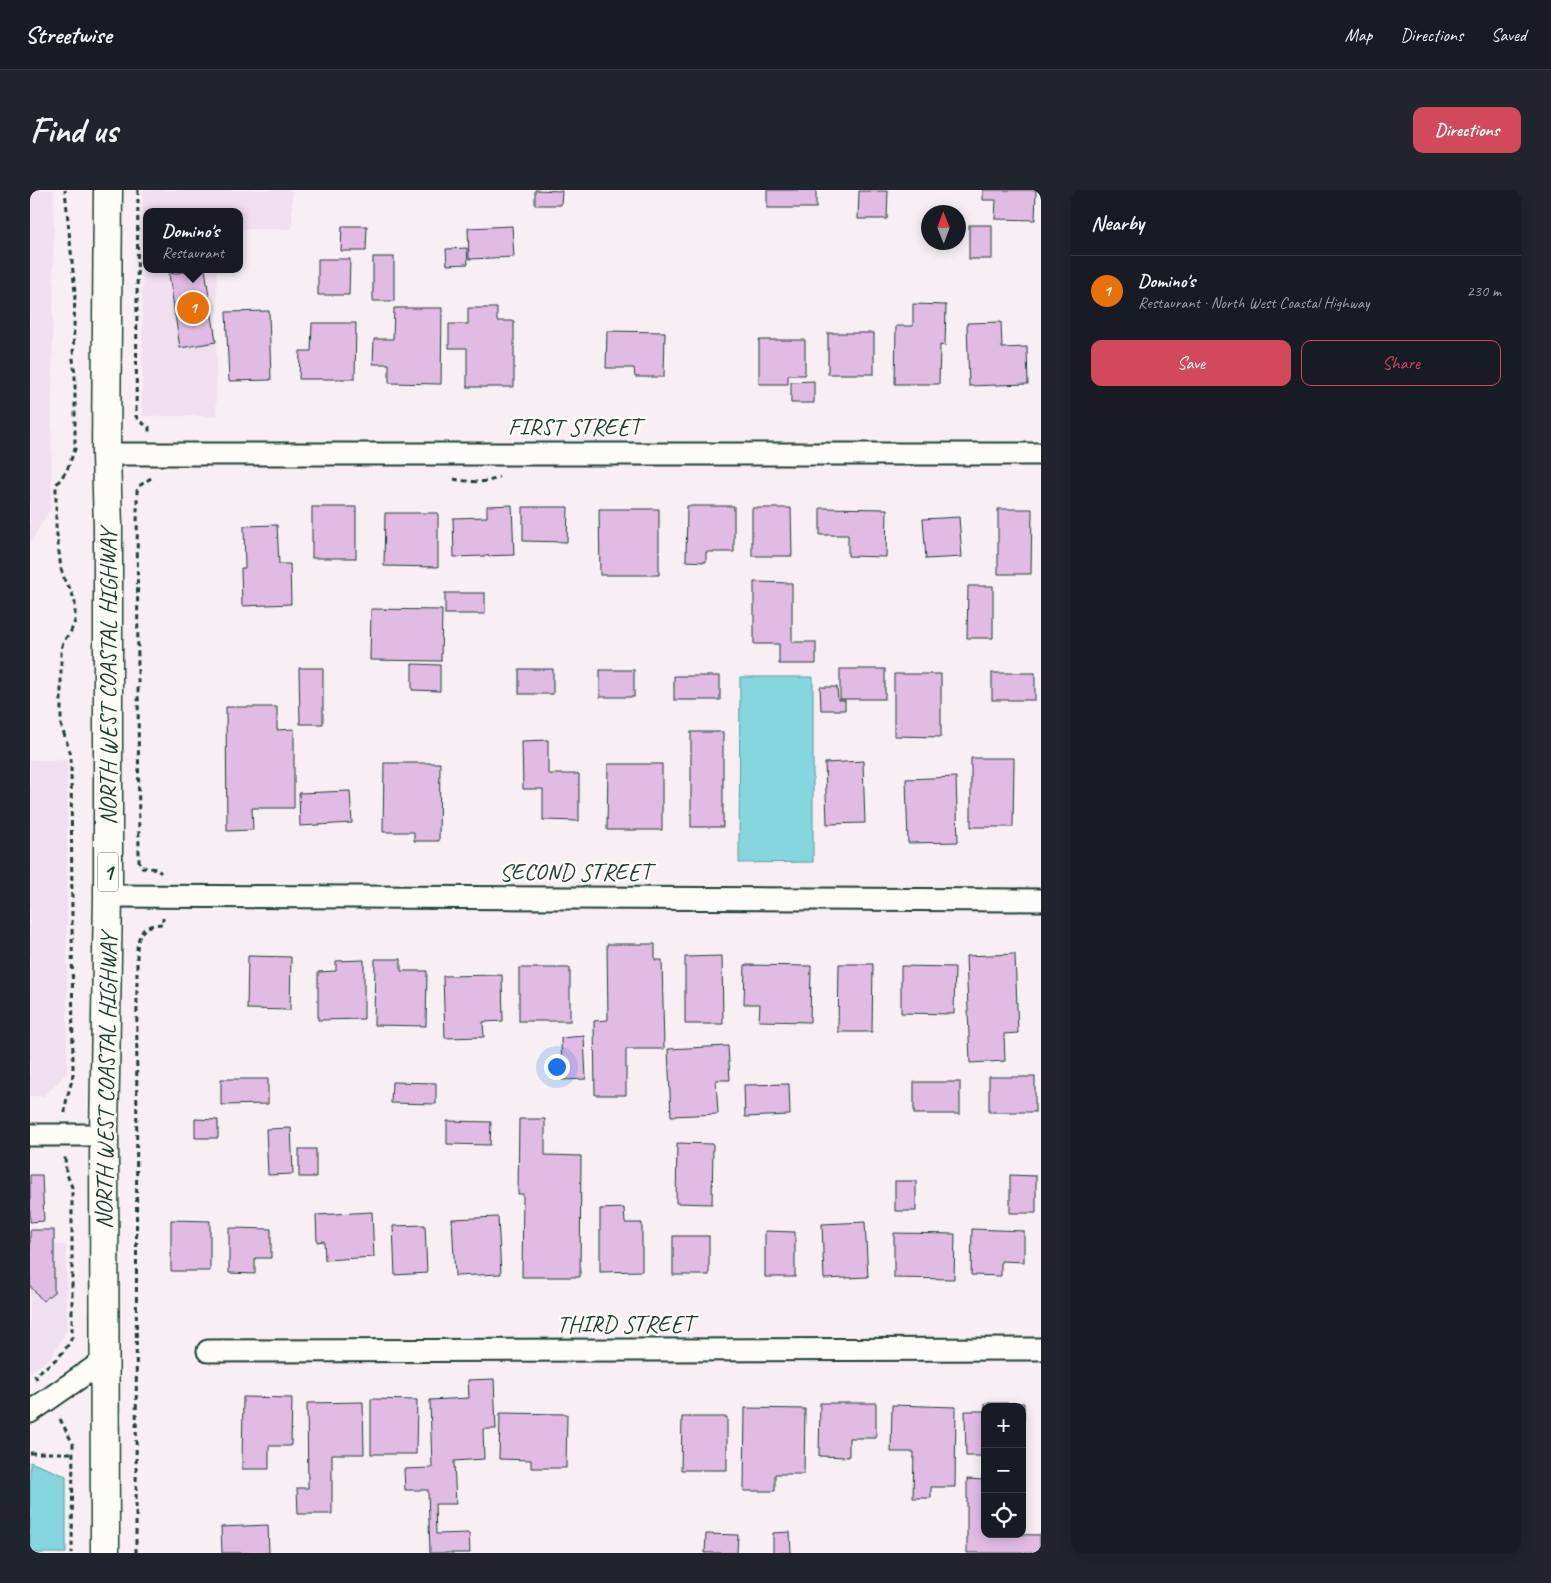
<!DOCTYPE html>
<meta charset="utf-8">
<style>
:root{--surface:#171b24;--page:#20242c;--text:#f1f3f6;--muted:#9ea1a6;--line:#363941;--accent:#d1495b}
body{margin:0;font-family:Caveat,sans-serif;background:var(--page);color:var(--text)}
.controls{position:absolute;right:15px;bottom:15px;display:grid;overflow:hidden;border-radius:10px;box-shadow:0 2px 12px #0003}
.controls button{width:45px;height:45px;display:grid;place-items:center;padding:0;border:0;border-bottom:1px solid var(--line);background:var(--surface);color:var(--text);font:25px sans-serif}
.compass{position:absolute;left:891px;top:15px;width:45px;height:45px;border-radius:50%;background:var(--surface);box-shadow:0 2px 12px #0003;rotate:359deg}
.you{position:absolute;left:526px;top:876px;width:18px;height:18px;margin:-12px;border:4px solid #fff;border-radius:50%;background:#1a73e8;box-shadow:0 0 0 8px #1a73e833}
.badge{display:grid;place-items:center;width:32px;height:32px;border-radius:50%;background:var(--accent);color:#fff;font-size:16px;font-weight:700}
.pin{position:absolute;translate:-50% -50%;border:2px solid #fff;box-shadow:0 1px 5px #0006}
.popup{position:absolute;left:113px;top:18px;width:100px;height:65px;box-sizing:border-box;display:grid;place-content:center;border-radius:10px;background:var(--surface);filter:drop-shadow(0 1px 4px #0005);font-size:16px;white-space:nowrap;color:var(--muted)}
.popup b{font-size:19px;color:var(--text)}
.popup::after{content:'';position:absolute;left:50%;top:100%;margin-left:-10px;border:10px solid transparent;border-top-color:var(--surface)}
.list{margin:0;padding:0;list-style:none}
h2{display:flex;justify-content:space-between;align-items:center;height:65px;margin:0;padding:0 20px;font-size:21px}
h2 small{font-size:16px;font-weight:400;color:var(--muted)}
.list li{display:grid;grid-template-columns:32px 1fr auto;gap:15px;align-items:center;box-sizing:border-box;height:70px;padding:0 20px;border-top:1px solid var(--line)}
.list b{display:block;font-size:19px;white-space:nowrap}
.list p{margin:0;font-size:16px;white-space:nowrap;color:var(--muted)}
.list em{font-size:16px;font-style:normal;color:var(--muted)}
.actions{display:flex;gap:10px;padding:15px 20px}
.actions a{flex:1;padding:11px 0;border:1px solid var(--accent);border-radius:10px;text-align:center;font-size:18px;color:var(--accent)}
.actions .main{background:var(--accent);color:#fff}
.icon{flex:none;width:28px;height:28px;fill:none;stroke:currentColor;stroke-width:2;stroke-linecap:round;stroke-linejoin:round}
.map{position:relative;flex:none;width:1011px;height:1363px;overflow:hidden;border-radius:10px}
header{display:flex;align-items:center;gap:30px;box-sizing:border-box;height:70px;padding:0 25px;background:var(--surface);border-bottom:1px solid var(--line)}
header strong{font-size:24px}
nav{display:flex;gap:28px;margin-inline-start:auto;font-size:18px}
.intro{display:flex;align-items:center;justify-content:space-between;box-sizing:border-box;height:120px;padding:0 30px}
h1{margin:0;font-size:35px}
.button{padding:12px 22px;border-radius:10px;background:var(--accent);color:#fff;font-size:18px;font-weight:700}
main{display:flex;gap:30px;padding:0 30px}
aside{flex:1;background:var(--surface);border-radius:10px;box-shadow:0 2px 12px #0003}
.map>svg:first-child{display:block}
.built{fill:#f0dfee}
.water{fill:#85d6df;stroke:#5c999b}
.building{fill:#e1bbe4;stroke:#1f3d34}
.lines{fill:none;stroke-linecap:round;stroke-linejoin:round}
.minor-casing{stroke:#1f3d34;stroke-width:25}
.trunk-casing{stroke:#1f3d34;stroke-width:31}
.path{stroke:#1f3d34;stroke-width:3;stroke-dasharray:5 4;stroke-linecap:butt}
.minor{stroke:#fdfcf7;stroke-width:21}
.trunk{stroke:#fdfcf7;stroke-width:28}
.labels{text-anchor:middle;stroke-width:5;stroke-linejoin:round;paint-order:stroke}
.shield{fill:#fdfcf7;stroke:#62766e;stroke-width:1}
.shield-label{font-size:22px;font-weight:bold;fill:#1f3d34}
.street-label{font-size:24px;fill:#1f3d34;stroke:#fdfcf7}
</style>
<header>
<strong>Streetwise</strong>
<nav><a>Map</a><a>Directions</a><a>Saved</a></nav>
</header>
<div class="intro"><h1>Find us</h1><a class="button">Directions</a></div>
<main>
<div class="map">
<svg width="1011" height="1363" viewBox="0 0 1011 1363">
<rect width="100%" height="100%" fill="#f7eff3"/>
<filter id="ink" filterUnits="userSpaceOnUse"><feTurbulence type="fractalNoise" baseFrequency=".02" numOctaves="2"/><feDisplacementMap in="SourceGraphic" scale="10" xChannelSelector="R" yChannelSelector="G"/><feConvolveMatrix kernelMatrix="1 2 1 2 8 2 1 2 1" color-interpolation-filters="sRGB"/></filter>
<g filter="url(#ink)">
<g class="built">
<polygon points="0,0 24,0 21,318 0,353"/>
<polygon points="113,0 262,0 262,39 209,39 209,22 117,22 117,79 187,79 186,226 112,226"/>
<polygon points="0,570 37,570 37,883 14,906 0,906"/>
<polygon points="0,1055 36,1055 37,1139 22,1167 0,1182"/>
</g>
<g class="water">
<polygon points="710,487 783,487 783,672 709,673"/>
<polygon points="0,1272 36,1286 36,1363 0,1363"/>
</g>
<g class="building">
<polygon points="505,0 532,1 531,15 505,15"/>
<rect x="737" y="0" width="49" height="18"/>
<polygon points="953,0 1006,0 1005,30 965,29 966,10 953,10"/>
<polygon points="829,1 858,1 857,29 828,29"/>
<rect x="939" y="35" width="23" height="34"/>
<polygon points="312,36 337,36 336,61 311,61"/>
<polygon points="482,36 484,67 439,69 438,38"/>
<polygon points="437,58 438,74 417,75 416,59"/>
<rect x="343" y="67" width="21" height="44"/>
<polygon points="288,69 320,69 319,105 288,105"/>
<polygon points="175,79 186,152 150,158 139,84"/>
<polygon points="883,114 916,115 915,156 910,155 909,194 865,194 866,136 883,136"/>
<polygon points="364,118 412,118 411,194 359,193 359,174 343,174 344,149 363,149"/>
<polygon points="438,118 467,118 467,131 484,131 484,197 437,197 437,158 419,158 419,134 438,134"/>
<polygon points="239,121 241,190 199,191 196,122"/>
<polygon points="971,132 972,158 997,157 998,194 939,196 937,133"/>
<polygon points="282,133 326,133 325,189 269,189 270,161 281,161"/>
<polygon points="577,141 635,142 634,187 605,187 604,178 576,178"/>
<rect x="798" y="143" width="46" height="41"/>
<polygon points="729,150 775,150 775,185 758,185 758,194 729,194"/>
<polygon points="784,191 784,213 761,213 761,192"/>
<polygon points="482,315 484,365 424,367 423,328 457,327 457,316"/>
<polygon points="657,316 704,316 704,362 676,362 676,372 656,371"/>
<rect x="282" y="317" width="44" height="51"/>
<polygon points="493,317 538,317 537,352 493,351"/>
<polygon points="722,318 761,318 762,366 722,366"/>
<polygon points="790,318 857,319 856,367 818,366 818,345 790,345"/>
<polygon points="569,319 629,319 629,385 570,385"/>
<polygon points="968,319 1002,319 1001,384 968,384"/>
<polygon points="355,323 408,323 408,377 354,376"/>
<polygon points="929,327 932,367 896,369 893,329"/>
<polygon points="247,335 249,374 260,374 261,414 212,416 211,378 215,378 214,336"/>
<polygon points="724,392 762,393 762,452 786,452 786,474 749,474 749,454 724,454"/>
<polygon points="938,396 963,396 963,448 937,448"/>
<rect x="415" y="403" width="40" height="21"/>
<polygon points="341,419 412,420 411,471 340,470"/>
<polygon points="382,474 410,475 410,501 382,500"/>
<polygon points="269,478 293,478 293,534 270,534"/>
<rect x="489" y="479" width="34" height="25"/>
<rect x="810" y="479" width="45" height="30"/>
<rect x="570" y="480" width="34" height="27"/>
<rect x="962" y="483" width="43" height="27"/>
<polygon points="864,484 911,484 911,547 864,546"/>
<rect x="644" y="486" width="46" height="24"/>
<polygon points="790,497 807,497 808,510 815,510 815,520 791,520"/>
<polygon points="196,517 247,517 247,540 264,539 264,618 222,618 223,640 197,641"/>
<rect x="661" y="542" width="32" height="95"/>
<polygon points="518,550 518,584 549,584 549,631 513,630 513,599 493,599 492,551"/>
<polygon points="941,568 984,568 983,637 941,637"/>
<polygon points="833,571 835,633 797,634 795,573"/>
<polygon points="354,573 410,573 409,651 384,651 384,642 353,642"/>
<polygon points="578,574 632,574 632,640 577,640"/>
<polygon points="926,587 928,652 878,653 876,589"/>
<polygon points="320,601 322,633 270,636 269,603"/>
<polygon points="577,754 625,754 625,770 632,770 634,859 596,859 596,905 565,905 564,831 578,830"/>
<polygon points="985,764 988,843 974,844 975,871 940,873 936,766"/>
<polygon points="218,766 261,767 260,820 217,819"/>
<polygon points="692,766 693,834 655,834 655,767"/>
<polygon points="345,769 371,769 371,781 397,781 396,836 344,835"/>
<polygon points="334,770 334,829 288,830 288,782 306,781 306,771"/>
<polygon points="809,774 843,774 842,842 808,842"/>
<polygon points="715,775 781,776 780,832 729,831 730,814 714,814"/>
<polygon points="871,776 925,777 924,824 871,823"/>
<rect x="489" y="778" width="51" height="53"/>
<polygon points="472,785 473,831 453,832 454,847 415,848 413,786"/>
<polygon points="554,846 556,889 532,890 531,848"/>
<polygon points="698,856 700,890 686,890 688,924 641,926 638,859"/>
<rect x="959" y="887" width="46" height="35"/>
<polygon points="191,889 238,889 238,914 191,915"/>
<polygon points="362,892 406,893 406,914 361,913"/>
<rect x="884" y="892" width="46" height="32"/>
<polygon points="759,894 760,925 715,927 714,895"/>
<polygon points="165,929 188,930 188,948 165,948"/>
<polygon points="489,929 515,929 515,965 551,966 550,1087 492,1087 493,1004 488,1004"/>
<polygon points="417,931 461,932 460,955 417,954"/>
<polygon points="261,938 263,984 238,985 236,939"/>
<polygon points="647,953 683,954 682,1014 646,1013"/>
<rect x="269" y="959" width="17" height="28"/>
<polygon points="0,985 12,985 14,1031 0,1032"/>
<polygon points="980,985 1006,986 1006,1023 980,1023"/>
<rect x="865" y="991" width="21" height="30"/>
<polygon points="594,1018 595,1033 612,1033 612,1081 570,1082 570,1019"/>
<polygon points="342,1022 344,1067 295,1070 294,1051 287,1052 286,1025"/>
<polygon points="468,1027 471,1084 425,1086 422,1029"/>
<polygon points="141,1030 180,1031 180,1081 141,1081"/>
<polygon points="835,1032 838,1087 794,1089 792,1034"/>
<polygon points="395,1035 397,1083 365,1085 363,1036"/>
<polygon points="199,1038 241,1039 241,1068 225,1068 225,1084 199,1083"/>
<polygon points="942,1039 994,1041 994,1072 971,1071 971,1086 941,1085"/>
<polygon points="0,1040 24,1040 24,1102 13,1111 0,1096"/>
<polygon points="735,1041 765,1042 765,1087 735,1087"/>
<polygon points="864,1043 925,1044 924,1089 864,1088"/>
<rect x="643" y="1046" width="36" height="39"/>
<polygon points="464,1189 466,1239 453,1239 454,1269 424,1271 426,1314 405,1314 406,1344 439,1343 440,1363 400,1363 398,1300 375,1300 374,1279 402,1278 400,1210 439,1208 438,1190"/>
<polygon points="213,1207 262,1208 261,1256 239,1256 239,1279 212,1279"/>
<polygon points="341,1209 387,1210 386,1264 341,1264"/>
<polygon points="333,1212 334,1264 302,1264 302,1324 268,1324 267,1298 278,1298 277,1213"/>
<polygon points="790,1213 846,1213 846,1248 819,1248 819,1267 789,1266"/>
<polygon points="955,1213 994,1213 994,1266 992,1266 992,1217 955,1217 955,1266 936,1266 935,1221 955,1221"/>
<polygon points="862,1215 926,1217 925,1297 901,1297 901,1308 883,1308 884,1262 861,1262"/>
<polygon points="715,1218 775,1219 774,1284 745,1284 745,1301 714,1301"/>
<polygon points="470,1223 537,1224 536,1278 501,1278 501,1270 469,1269"/>
<polygon points="652,1227 697,1227 697,1280 651,1280"/>
<polygon points="937,1289 955,1290 955,1344 1010,1345 1010,1363 937,1363"/>
<polygon points="238,1335 239,1363 192,1363 191,1337"/>
<polygon points="760,1342 761,1363 743,1363 743,1343"/>
<polygon points="676,1344 708,1345 707,1363 675,1363"/>
</g>
<g class="lines">
<g class="minor-casing">
<g id="minor">
<polyline points="76,264 1011,264"/>
<polyline points="78,706 1011,710"/>
<polyline points="0,945 74,945"/>
<polyline points="178,1161 1011,1159"/>
<polyline points="0,1222 75,1170"/>
</g>
</g>
<g class="trunk-casing">
<polyline id="trunk" points="75,1363 74,945 78,706 78,338 76,264 78,0"/>
</g>
<g class="path">
<polyline points="108,0 106,226 109,231 119,237 119,242"/>
<polyline points="121,288 109,296 107,301 109,671 112,677 127,679 131,683"/>
<path d="M 424,289 C 437,292 458,294 469,287"/>
<path d="M 35,923 C 35,909 41,898 43,884 L 41,565 L 31,535 L 31,460 L 33,452 L 41,441 L 45,431 L 45,413 L 41,400 L 35,391 L 31,379 L 26,337 L 26,295 L 37,280 L 45,259 L 45,184 L 43,169 L 45,102 L 35,0"/>
<path d="M 7,1189 L 5,1185 C 21,1173 34,1166 42,1147 L 42,997 L 36,982 L 35,967"/>
<polyline points="30,1229 43,1254 42,1363"/>
<polyline points="0,1263 42,1263"/>
<path d="M 106,1363 L 107,759 C 109,740 115,735 133,734 L 133,728"/>
</g>
<use href="#minor" class="minor"/>
<use href="#trunk" class="trunk"/>
</g>
</g>
<g class="labels">
<rect class="shield" x="68" y="662.5" width="20" height="39" rx="4"/>
<g class="shield-label">
<text x="78" y="690">1</text>
</g>
<g class="street-label">
<text x="544" y="245">FIRST STREET</text>
<text transform="translate(78 487) rotate(-90)" y="8">NORTH WEST COASTAL HIGHWAY</text>
<text x="545" y="690">SECOND STREET</text>
<text transform="translate(76 891) rotate(-89)" y="8">NORTH WEST COASTAL HIGHWAY</text>
<text x="595" y="1142">THIRD STREET</text>
</g>
</g>
</svg>
<div class="controls">
<button>+</button>
<button>−</button>
<button><svg class="icon" aria-label="locate" viewBox="0 0 24 24"><circle cx="12" cy="12" r="6"/><path d="M12 2v4M12 18v4M2 12h4M18 12h4"/></svg></button>
</div>
<svg class="compass" viewBox="-18 -18 36 36"><path d="M0-13l5 13h-10z" fill="#e53935"/><path d="M0 13l5-13h-10z" fill="#9ea1a6"/></svg>
<div class="you"></div>
<div class="pin badge" style="left:163px;top:118px;background:#e8710a">1</div>
<div class="popup"><b>Domino's</b>Restaurant</div>
</div>
<aside>
<h2>Nearby<small></small></h2>
<ul class="list">
<li><span class="badge" style="background:#e8710a">1</span><div><b>Domino's</b><p>Restaurant · North West Coastal Highway</p></div><em>230 m</em></li>
</ul>
<div class="actions"><a class="main">Save</a><a>Share</a></div>
</aside>
</main>
